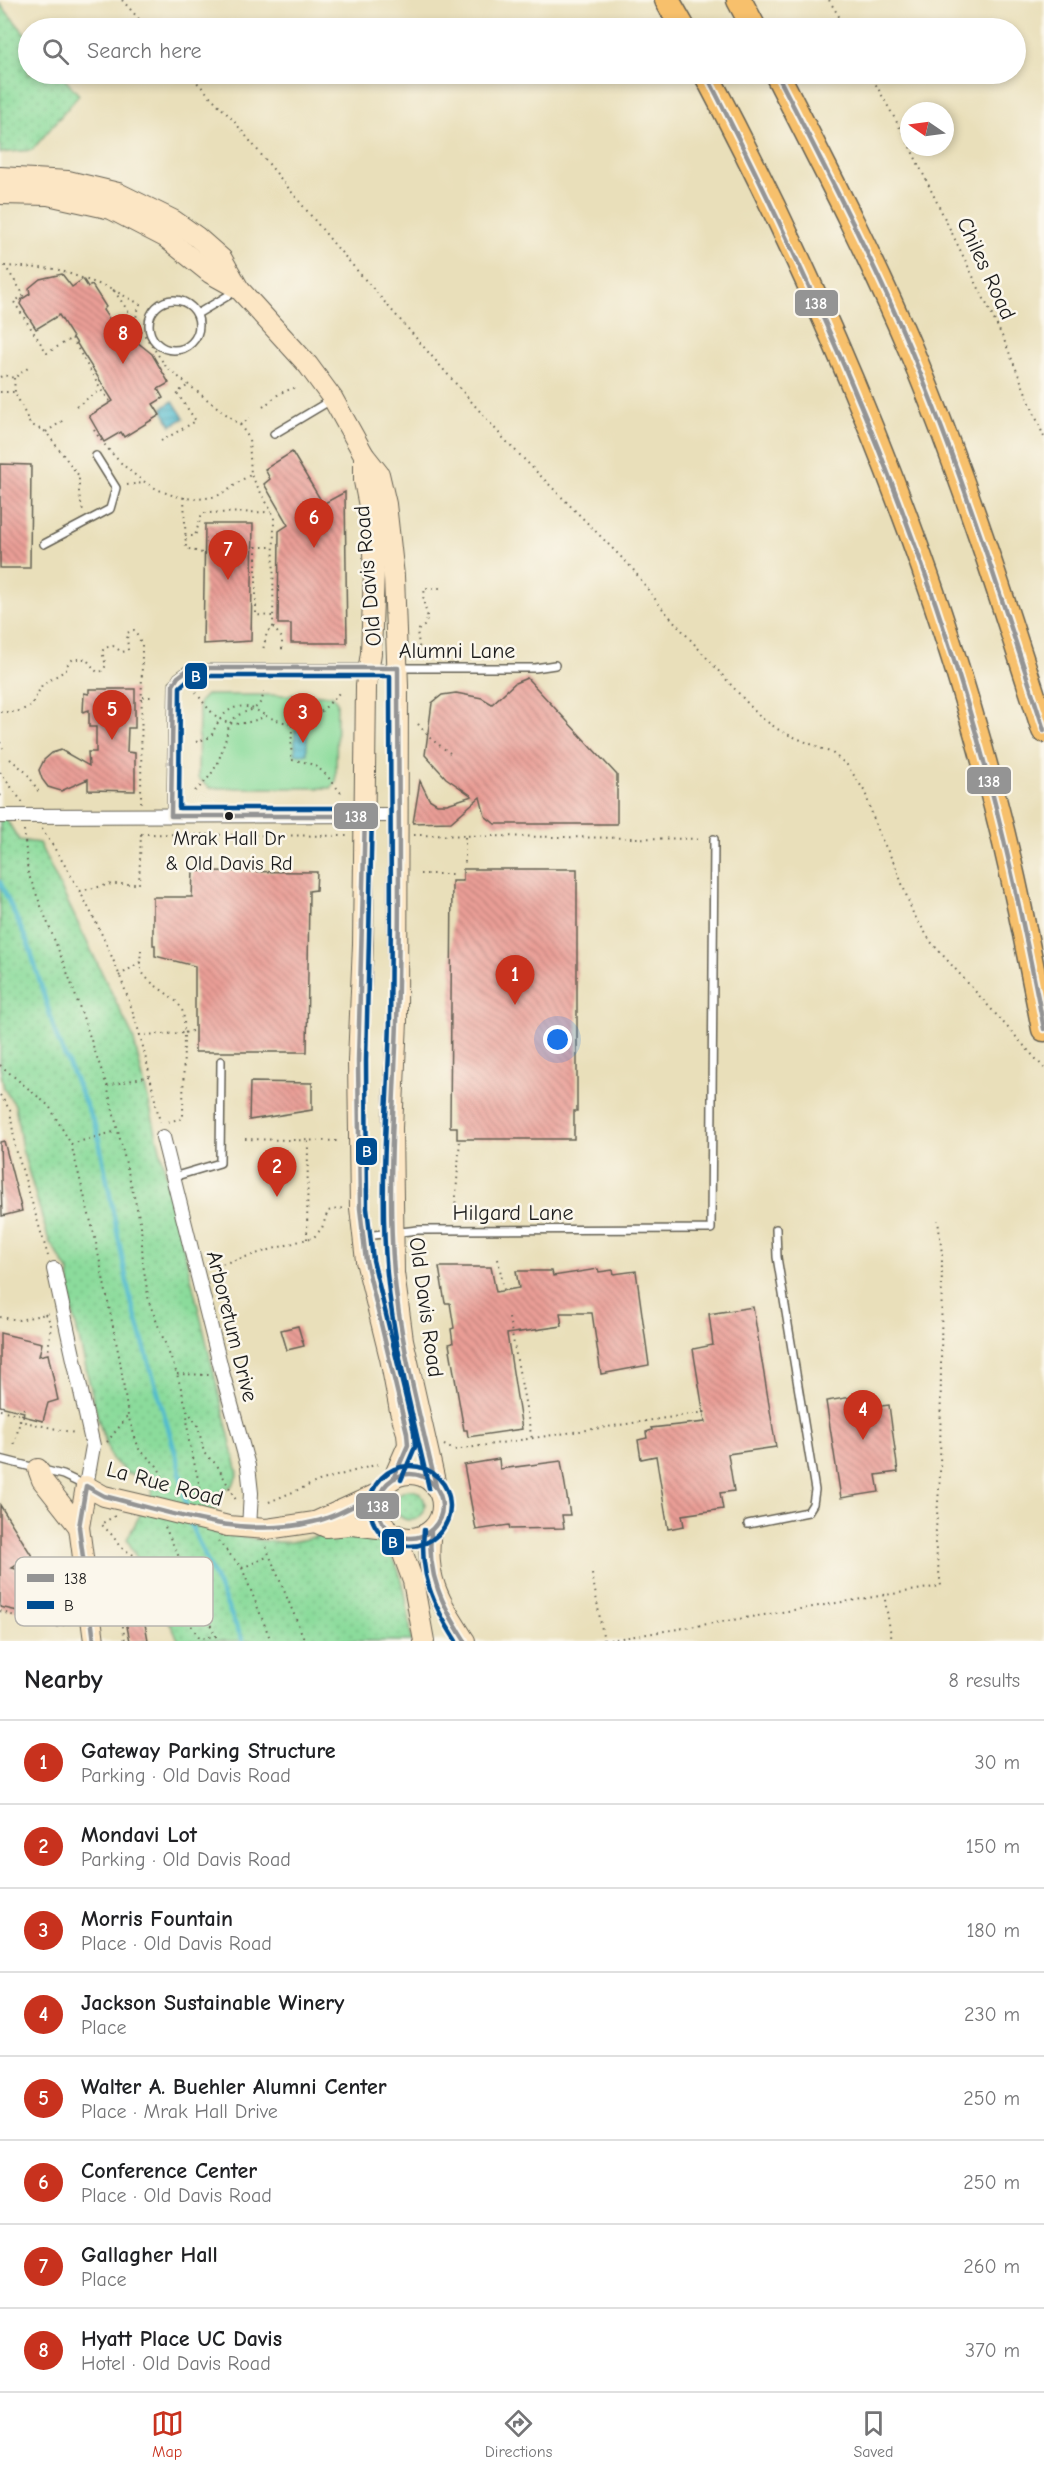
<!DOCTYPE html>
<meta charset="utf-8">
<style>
:root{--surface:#fff;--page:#f2f2f2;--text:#202124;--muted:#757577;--line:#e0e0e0;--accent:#c8321e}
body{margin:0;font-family:"Comic Neue",sans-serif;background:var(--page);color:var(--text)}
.compass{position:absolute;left:900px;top:102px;width:54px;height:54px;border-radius:50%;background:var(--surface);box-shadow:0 3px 9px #0003;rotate:283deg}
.you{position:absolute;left:558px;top:1040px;width:21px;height:21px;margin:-15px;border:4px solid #fff;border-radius:50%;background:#1a73e8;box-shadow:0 0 0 9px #1a73e833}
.badge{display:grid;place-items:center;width:39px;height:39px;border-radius:50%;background:var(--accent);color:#fff;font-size:20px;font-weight:700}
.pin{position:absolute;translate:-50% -50px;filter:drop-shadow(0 2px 3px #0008)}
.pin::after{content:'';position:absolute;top:32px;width:21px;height:18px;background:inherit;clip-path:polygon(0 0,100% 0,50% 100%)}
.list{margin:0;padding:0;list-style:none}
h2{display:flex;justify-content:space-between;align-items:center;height:78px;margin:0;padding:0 24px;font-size:26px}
h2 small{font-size:20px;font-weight:400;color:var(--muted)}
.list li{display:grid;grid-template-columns:39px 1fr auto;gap:18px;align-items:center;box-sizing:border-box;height:84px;padding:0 24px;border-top:2px solid var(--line)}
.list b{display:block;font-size:22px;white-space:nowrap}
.list p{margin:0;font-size:20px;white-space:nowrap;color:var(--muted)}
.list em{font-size:20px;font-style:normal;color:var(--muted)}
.icon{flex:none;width:33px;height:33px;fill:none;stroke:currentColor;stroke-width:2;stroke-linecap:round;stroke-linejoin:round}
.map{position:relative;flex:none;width:1044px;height:1641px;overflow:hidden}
.search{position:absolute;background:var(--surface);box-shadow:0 3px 9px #0003;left:18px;right:18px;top:18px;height:66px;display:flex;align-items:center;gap:15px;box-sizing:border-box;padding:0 21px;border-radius:33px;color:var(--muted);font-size:22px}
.sheet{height:750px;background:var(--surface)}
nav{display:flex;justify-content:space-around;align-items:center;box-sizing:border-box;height:84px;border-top:2px solid var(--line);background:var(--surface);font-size:16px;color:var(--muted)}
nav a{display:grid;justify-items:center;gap:3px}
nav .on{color:var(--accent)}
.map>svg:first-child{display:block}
.grass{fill:#8bdb9b;stroke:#547c5c;stroke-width:1.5}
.park{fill:url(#park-dots);stroke:#547c5c;stroke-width:1.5}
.water{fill:url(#water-rules);stroke:#366c75;stroke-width:1.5}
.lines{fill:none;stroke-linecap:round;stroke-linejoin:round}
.stream{stroke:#51bbce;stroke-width:4.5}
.building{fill:url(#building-back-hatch)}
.lane-casing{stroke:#646053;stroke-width:10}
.street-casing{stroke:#646053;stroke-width:16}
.secondary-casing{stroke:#646053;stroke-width:22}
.highway-casing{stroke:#646053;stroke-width:27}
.path{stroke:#646053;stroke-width:2;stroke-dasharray:1.5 4.5;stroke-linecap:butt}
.lane{stroke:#fff;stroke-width:7}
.street{stroke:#fff;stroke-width:14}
.secondary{stroke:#fce6c4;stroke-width:20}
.highway{stroke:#f7c06c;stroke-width:24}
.secondary-bridge-casing{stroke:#646053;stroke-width:22;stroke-linecap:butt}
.secondary-bridge{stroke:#fce6c4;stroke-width:20}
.bus-1-casing{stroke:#fbf7ec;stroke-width:9}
.bus-2-casing{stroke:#fbf7ec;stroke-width:9}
.bus-1{stroke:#949494;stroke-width:4.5}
.bus-2{stroke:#004d91;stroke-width:4.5}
.bus-dot{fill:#1c1c1c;stroke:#fbf7ec;stroke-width:2}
.labels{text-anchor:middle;stroke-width:5;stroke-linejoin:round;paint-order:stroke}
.bus-label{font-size:20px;fill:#1c1c1c;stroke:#fbf7ec}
.street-label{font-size:22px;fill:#1c1c1c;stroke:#fbf7ec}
.key{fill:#fbf7ec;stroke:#b8b5ae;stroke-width:1.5}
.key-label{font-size:16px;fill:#1c1c1c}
.line-badge{stroke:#fbf7ec;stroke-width:2}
.badge-label{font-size:16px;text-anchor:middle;font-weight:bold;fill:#fff}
</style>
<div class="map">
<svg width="1044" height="1641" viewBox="0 0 1044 1641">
<defs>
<pattern id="park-dots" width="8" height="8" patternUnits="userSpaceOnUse" patternTransform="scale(1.5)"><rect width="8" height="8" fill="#8bdb9b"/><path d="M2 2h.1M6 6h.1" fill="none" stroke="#77bb85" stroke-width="1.8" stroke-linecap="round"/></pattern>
<pattern id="water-rules" width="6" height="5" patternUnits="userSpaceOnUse" patternTransform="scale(1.5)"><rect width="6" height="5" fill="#51bbce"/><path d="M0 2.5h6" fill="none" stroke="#46a0b0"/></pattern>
<pattern id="building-back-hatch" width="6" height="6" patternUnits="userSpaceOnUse" patternTransform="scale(1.5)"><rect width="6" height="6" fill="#ea9e96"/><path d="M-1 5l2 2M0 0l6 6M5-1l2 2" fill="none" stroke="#bd807a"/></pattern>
</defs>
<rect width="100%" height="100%" fill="#fbf7ec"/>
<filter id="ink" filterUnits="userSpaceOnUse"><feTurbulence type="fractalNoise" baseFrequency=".0167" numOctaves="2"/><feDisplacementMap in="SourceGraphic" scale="12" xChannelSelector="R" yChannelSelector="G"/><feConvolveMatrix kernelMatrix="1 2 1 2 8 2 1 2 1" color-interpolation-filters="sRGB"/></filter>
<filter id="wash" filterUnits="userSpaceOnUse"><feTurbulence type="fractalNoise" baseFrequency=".008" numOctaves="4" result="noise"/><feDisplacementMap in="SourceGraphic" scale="24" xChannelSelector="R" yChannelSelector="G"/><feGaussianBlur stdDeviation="1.35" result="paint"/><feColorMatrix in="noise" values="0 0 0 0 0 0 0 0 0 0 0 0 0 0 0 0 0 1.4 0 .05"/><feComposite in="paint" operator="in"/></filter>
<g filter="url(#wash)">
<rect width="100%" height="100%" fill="#e9dfba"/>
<polygon class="grass" points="206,695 332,695 337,702 336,782 331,788 210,788 198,778 199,702"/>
<g class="park">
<polygon points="0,4 28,37 28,74 60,74 79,95 32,150 0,153"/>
<path d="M 0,809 L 19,840 L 39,843 L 133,1037 L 238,1473 L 233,1485 L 219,1494 L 212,1529 C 237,1534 264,1544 290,1542 C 308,1540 327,1532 345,1532 C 405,1533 405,1596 412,1641 L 179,1641 L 127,1539 L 142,1511 L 149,1507 L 154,1482 L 151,1477 L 128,1474 L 111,1458 L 98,1419 L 72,1309 L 69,1272 L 49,1241 L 22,1149 L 15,1105 L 4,1089 L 0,1067 Z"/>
<circle cx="410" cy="1505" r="15"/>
</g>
<g class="water">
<polygon points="173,401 184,418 171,426 162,408"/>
<rect x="295" y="730" width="12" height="24"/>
</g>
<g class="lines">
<g class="stream">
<polyline points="0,882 29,946 57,1038 97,1130 130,1297 178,1462 187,1509"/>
<polyline points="190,1523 243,1641"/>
</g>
</g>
<g id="blocks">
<g class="building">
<polygon points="62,274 72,287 83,279 88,287 92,285 106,307 103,310 126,344 132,338 152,354 169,383 158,389 163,398 153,404 160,415 124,437 121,432 104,442 89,416 113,401 59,315 36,329 20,304 22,299 30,294 29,288 40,279"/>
<polygon points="292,452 323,504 345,492 347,643 291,643 291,624 278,624 279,531 288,525 264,484 270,479 265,469"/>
<polygon points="0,464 31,465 30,568 0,568"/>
<polygon points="205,524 253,524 251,641 203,644"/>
<polygon points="527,678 617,775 617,824 495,824 485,816 480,797 451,822 413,823 420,781 429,799 437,804 447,804 472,796 446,778 425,755 432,703 442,695 456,693 482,698 492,704 515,683"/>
<polygon points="89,689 135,689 135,728 128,728 127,752 135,753 135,791 88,790 88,779 61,791 48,787 42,779 39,770 44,760 52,753 61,750 89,766 88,752 96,752 96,727 89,727 89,710 83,712 84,693 89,694"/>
<polygon points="463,869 577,869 577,1111 574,1111 574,1139 457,1139 457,1127 450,1127 452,881 463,881"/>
<polygon points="193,871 317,872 316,890 309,891 307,1052 195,1052 195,966 155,956 155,945 153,945 153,897 192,897"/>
<polygon points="250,1082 312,1083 312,1110 249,1120"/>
<polygon points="4,1141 22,1211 2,1216 0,1142"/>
<polygon points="439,1267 491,1267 496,1292 519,1288 516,1271 552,1271 553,1276 598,1269 599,1272 613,1270 614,1274 636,1271 649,1365 601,1374 592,1313 560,1313 562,1326 507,1334 522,1429 468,1437 467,1430 464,1430 449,1344 453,1343 451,1329 454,1328 450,1303 445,1303"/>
<polygon points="753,1307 776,1447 728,1454 734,1491 720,1493 723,1509 682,1515 684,1526 668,1529 656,1456 641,1459 638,1440 647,1438 646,1432 652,1430 651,1428 705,1422 693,1349 713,1345 709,1314"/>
<polygon points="298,1326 304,1346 287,1350 281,1330"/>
<polygon points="0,1333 42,1343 39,1356 48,1354 58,1400 48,1403 43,1421 23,1416 24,1412 0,1406"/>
<polygon points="864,1395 866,1408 889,1405 898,1472 876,1475 879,1492 841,1498 826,1401"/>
<polygon points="499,1459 500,1469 561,1461 570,1515 562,1515 564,1528 510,1529 509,1525 476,1530 464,1465"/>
<polygon points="0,1505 32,1556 12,1568 38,1575 30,1605 24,1603 22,1612 0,1607"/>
<polygon points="136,1565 141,1591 149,1590 154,1611 143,1613 148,1640 130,1641 125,1617 117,1618 113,1597 120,1595 114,1570"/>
</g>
</g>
</g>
<g filter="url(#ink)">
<use href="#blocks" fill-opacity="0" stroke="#646053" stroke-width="1.5"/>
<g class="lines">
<g class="lane-casing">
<g id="lane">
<circle cx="174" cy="325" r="25"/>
<polyline points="197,314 236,291"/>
<polyline points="274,434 331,400"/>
<polyline points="44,544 110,509 116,488 96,456"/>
<polyline points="171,816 173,685 178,677 190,668 535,668 555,665"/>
<polyline points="173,1177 220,1163 221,1061"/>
<polyline points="365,1236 418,1230 711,1229 714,839"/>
<polyline points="0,1459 63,1475 86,1486"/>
<polyline points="748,1524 808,1512 813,1504 815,1490 777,1257 776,1229"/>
</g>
</g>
<g class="street-casing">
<g id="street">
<polyline points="0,816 398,815"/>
<polyline points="163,1137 222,1372 248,1466 251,1493 249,1528"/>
<polyline points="54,1269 93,1446 86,1486"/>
</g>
</g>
<g class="secondary-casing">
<g id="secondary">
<polyline points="0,177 68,181 118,193 173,220 197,237 222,259 239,289 308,365 333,399 364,455 379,474 386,504 394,576 398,686 397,1021 392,1128 394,1273 403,1340 436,1486"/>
<polyline points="0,194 48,195 111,209 165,237 210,273 239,289"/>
<polyline points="364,455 364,481 371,516 374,572 371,653 366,686 363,944 358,1061 360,1208 366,1261 390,1358 400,1411 407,1433 408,1445 394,1477"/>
<polyline points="38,1469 42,1480 79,1527"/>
<circle cx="410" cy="1506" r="32"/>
<polyline points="315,1522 326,1527 352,1525 387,1529"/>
<polyline points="228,1526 267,1529 315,1522 381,1492"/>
<path d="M 431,1531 C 424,1579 440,1602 465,1641"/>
<polyline points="396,1535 413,1581 424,1641"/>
<polyline points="94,1641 79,1527 86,1486 104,1496 151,1507"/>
</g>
</g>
<g class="highway-casing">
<g id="highway">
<polyline points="667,0 683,28"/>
<polyline points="739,0 754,28"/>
<path d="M 706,74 C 825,299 931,552 994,799 C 1014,875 1029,953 1044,1029"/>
<path d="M 777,74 C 823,164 870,254 910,348 C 962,472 1003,601 1044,730"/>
</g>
</g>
<g class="path">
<polyline points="122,0 147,28"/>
<polyline points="829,0 846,28"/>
<polyline points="189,74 233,120 334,244 504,439 632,568 661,607 760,717 782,732 832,753 847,765 865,792 878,832 895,865 913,913 931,942 1044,1068"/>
<polyline points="870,74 909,144"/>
<polyline points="910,147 1004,340 1044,437"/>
<polyline points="113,290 140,304 134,324"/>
<polyline points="0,377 4,375 14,378 31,366"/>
<polyline points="14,378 15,392"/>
<polyline points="0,392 15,392 30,424 46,432 79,476 79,495 83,511"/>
<polyline points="110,401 101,390 72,338 47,353 14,302 24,295 5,266 56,269 113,289 167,368 240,425 249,438 251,475 274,516 273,627 267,632 263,650"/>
<polyline points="76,406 101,390"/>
<polyline points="263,407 280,393 294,388"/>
<polyline points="240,425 250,418"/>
<path d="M 94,430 C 119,468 166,510 216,496 C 230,492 238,480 251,475"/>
<polyline points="46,432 64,420"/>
<polyline points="161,441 196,421 177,393 187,386"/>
<polyline points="127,485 142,483"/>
<polyline points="184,497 186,548 202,553"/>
<polyline points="185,536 195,536 202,513 273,512"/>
<polyline points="272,616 256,615 256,547 274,547"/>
<polyline points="273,627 282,638 282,650"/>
<polyline points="421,659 417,631 424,626 428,618 423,600 425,588 442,588"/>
<path d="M 196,692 C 217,723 229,732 266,716 C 307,733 313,720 341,691"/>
<polyline points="143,697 152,697"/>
<polyline points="0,712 17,712 31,706 42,685 66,670 66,666 73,659 86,659 97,672 103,671 106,665 102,652 104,648 113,646 122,652 128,651 127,633 134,630 142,644 141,803"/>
<polyline points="418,724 431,739 450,753"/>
<path d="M 292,725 L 291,760 C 320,762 325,774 342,794"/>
<polyline points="0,742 3,748"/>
<path d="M 196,742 L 211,737 C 222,708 239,697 266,716"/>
<polyline points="10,759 27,773 40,794"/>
<polyline points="0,772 23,803"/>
<path d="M 195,791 C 212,777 218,765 224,744 C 227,737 227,728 231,722 C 243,706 259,717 264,692"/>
<polyline points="0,795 3,797"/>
<path d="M 42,829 C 81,888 114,952 135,1019 C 146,1053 152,1088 160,1122"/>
<polyline points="24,830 28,873 69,977 107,1086 141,1225 143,1264 149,1302 177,1374 187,1410 188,1437 204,1504"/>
<polyline points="141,834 348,836"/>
<polyline points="414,835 702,839"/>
<polyline points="465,837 465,867"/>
<polyline points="420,874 452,874"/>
<polyline points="80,891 112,884 139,884 141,833"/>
<path d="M 140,962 C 139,983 172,991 181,1008 C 185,1015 184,1025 184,1033 L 192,1031"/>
<polyline points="119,976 140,962 141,950"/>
<polyline points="139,1035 184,1033 183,1118 164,1123"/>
<polyline points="0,1065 49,1106 71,1144 95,1238 120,1361 128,1416 139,1449 157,1466 162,1475 161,1492"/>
<polyline points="107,1086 150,1076"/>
<polyline points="0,1095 10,1110 15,1146 48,1256"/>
<polyline points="245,1139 339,1141"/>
<polyline points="71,1144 117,1131"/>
<polyline points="455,1209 460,1139"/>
<polyline points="307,1239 308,1141"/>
<polyline points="498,1259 504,1290"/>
<polyline points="211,1267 314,1237 322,1228 328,1211 343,1208"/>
<polyline points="45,1314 51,1323 48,1354"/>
<polyline points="0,1317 19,1320 50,1313"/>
<polyline points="509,1318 532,1439"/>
<polyline points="177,1374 209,1375"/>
<polyline points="24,1408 20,1421 75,1433"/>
<polyline points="0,1410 18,1414 20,1421 14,1446"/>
<polyline points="187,1410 198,1426 204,1453 217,1465 236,1500"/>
<polyline points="107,1442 128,1416"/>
<polyline points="444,1445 454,1450 706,1412"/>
<polyline points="269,1502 319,1481 382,1463"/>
<polyline points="115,1516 101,1524 113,1536 120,1547 137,1557 167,1609 187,1620 200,1638 216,1636"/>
<polyline points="165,1527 218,1641"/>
<polyline points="218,1541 242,1568 271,1641"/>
<polyline points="266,1547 305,1641"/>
<polyline points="242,1568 269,1556"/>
<polyline points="592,1574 604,1641"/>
<polyline points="104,1587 116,1585"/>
<polyline points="34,1592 40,1594"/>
<polyline points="884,1594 892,1641"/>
<polyline points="0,1611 26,1620 35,1619 54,1627 69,1624"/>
<polyline points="122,1620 125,1641"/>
<polyline points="604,1641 941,1586 935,1543 940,1475 942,1254 938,1220"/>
</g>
<use href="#lane" class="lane"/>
<use href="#street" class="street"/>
<use href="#secondary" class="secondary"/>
<use href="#highway" class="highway"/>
<g class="secondary-bridge-casing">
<polyline id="secondary-bridge" points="151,1507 228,1526"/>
</g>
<use href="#secondary-bridge" class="secondary-bridge"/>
<g class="bus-1-casing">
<g id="bus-1">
<path d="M 706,74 C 810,277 903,486 968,706 C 1000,812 1023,920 1044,1029"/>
<path d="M 777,74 C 823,164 871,255 910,348 C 962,473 1003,602 1044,730"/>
<circle cx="410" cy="1506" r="32"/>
<path d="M 394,1477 L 408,1445 L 407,1433 L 366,1261 L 360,1208 L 358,1061 L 365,816 L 171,816 L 173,685 L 178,677 L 190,668 L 398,668 C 398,786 401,905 397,1022 C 394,1105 387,1189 394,1272 C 400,1344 420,1415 436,1486"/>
<path d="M 431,1531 C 427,1575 442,1605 465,1641"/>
<path d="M 94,1641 L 79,1527 L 86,1486 L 104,1496 C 172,1513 243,1539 313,1522 C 336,1517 360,1502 381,1492"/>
</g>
</g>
<g class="bus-2-casing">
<g id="bus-2">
<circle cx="410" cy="1506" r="40"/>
<path d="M 401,1480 L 415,1447 L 414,1432 L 373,1260 L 367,1208 L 366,1061 L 372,814 L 365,808 L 179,808 L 180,687 L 192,676 L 390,676 C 390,790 392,905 390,1020 C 388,1105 379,1190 387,1274 C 394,1346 413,1417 429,1488"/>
<path d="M 424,1530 C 419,1574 433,1605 456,1641"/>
</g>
</g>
<use href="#bus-1" class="bus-1"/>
<use href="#bus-2" class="bus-2"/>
</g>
</g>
<circle class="bus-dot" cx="229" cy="816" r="5"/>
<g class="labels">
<g class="bus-label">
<text x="229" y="845">Mrak Hall Dr<tspan x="229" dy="25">&amp; Old Davis Rd</tspan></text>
</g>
<g class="street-label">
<text transform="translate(987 268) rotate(65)" y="8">Chiles Road</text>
<text transform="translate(367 576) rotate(-95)" y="8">Old Davis Road</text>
<text x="457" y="658">Alumni Lane</text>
<text x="513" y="1220">Hilgard Lane</text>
<text transform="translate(427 1307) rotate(82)" y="8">Old Davis Road</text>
<text transform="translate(233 1326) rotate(76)" y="8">Arboretum Drive</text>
<text transform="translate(165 1483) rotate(15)" y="8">La Rue Road</text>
</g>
</g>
<rect x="15" y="1557" width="198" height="69" rx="9" class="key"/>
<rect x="27" y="1574" width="27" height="8" fill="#949494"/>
<rect x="27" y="1601" width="27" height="8" fill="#004d91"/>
<g class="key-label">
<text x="64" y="1584">138</text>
<text x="64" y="1611">B</text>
</g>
<g class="line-badge">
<rect x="794" y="289" width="45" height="28" rx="6" fill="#949494"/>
<rect x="184" y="662" width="24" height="28" rx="6" fill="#004d91"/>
<rect x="966" y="766" width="46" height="29" rx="6" fill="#949494"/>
<rect x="333" y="802" width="46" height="28" rx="6" fill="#949494"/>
<rect x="355" y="1137" width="23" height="29" rx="6" fill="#004d91"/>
<rect x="355" y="1492" width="45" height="28" rx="6" fill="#949494"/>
<rect x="381" y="1528" width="24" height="28" rx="6" fill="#004d91"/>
</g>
<g class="badge-label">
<text x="816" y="309">138</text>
<text x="196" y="682">B</text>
<text x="989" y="787">138</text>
<text x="356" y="822">138</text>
<text x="367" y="1157">B</text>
<text x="378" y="1512">138</text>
<text x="393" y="1548">B</text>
</g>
</svg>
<svg class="compass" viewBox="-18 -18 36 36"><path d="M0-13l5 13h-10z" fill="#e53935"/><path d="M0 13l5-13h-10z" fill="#757577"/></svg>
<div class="you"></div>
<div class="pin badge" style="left:515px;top:1005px">1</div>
<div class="pin badge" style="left:277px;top:1197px">2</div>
<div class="pin badge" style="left:303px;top:743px">3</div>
<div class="pin badge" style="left:863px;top:1440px">4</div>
<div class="pin badge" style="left:112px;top:740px">5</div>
<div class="pin badge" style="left:314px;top:548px">6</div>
<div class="pin badge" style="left:228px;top:580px">7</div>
<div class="pin badge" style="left:123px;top:364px">8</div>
<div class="search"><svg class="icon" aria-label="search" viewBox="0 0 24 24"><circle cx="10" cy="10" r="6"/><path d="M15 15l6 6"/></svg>Search here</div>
</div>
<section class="sheet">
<h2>Nearby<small>8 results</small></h2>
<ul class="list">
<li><span class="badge">1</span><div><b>Gateway Parking Structure</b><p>Parking · Old Davis Road</p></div><em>30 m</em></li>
<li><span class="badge">2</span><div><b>Mondavi Lot</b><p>Parking · Old Davis Road</p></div><em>150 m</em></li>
<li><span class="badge">3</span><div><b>Morris Fountain</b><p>Place · Old Davis Road</p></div><em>180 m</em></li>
<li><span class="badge">4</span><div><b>Jackson Sustainable Winery</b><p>Place</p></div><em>230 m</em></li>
<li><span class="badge">5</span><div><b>Walter A. Buehler Alumni Center</b><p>Place · Mrak Hall Drive</p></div><em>250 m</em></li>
<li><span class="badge">6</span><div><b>Conference Center</b><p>Place · Old Davis Road</p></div><em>250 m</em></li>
<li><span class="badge">7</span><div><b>Gallagher Hall</b><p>Place</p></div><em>260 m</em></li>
<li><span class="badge">8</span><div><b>Hyatt Place UC Davis</b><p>Hotel · Old Davis Road</p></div><em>370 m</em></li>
</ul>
</section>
<nav>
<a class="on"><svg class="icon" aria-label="map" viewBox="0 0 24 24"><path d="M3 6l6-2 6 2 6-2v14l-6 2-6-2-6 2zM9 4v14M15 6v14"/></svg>Map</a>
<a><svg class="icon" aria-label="directions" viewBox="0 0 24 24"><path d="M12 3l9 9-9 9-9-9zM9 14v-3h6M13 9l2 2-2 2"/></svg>Directions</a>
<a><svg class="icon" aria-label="saved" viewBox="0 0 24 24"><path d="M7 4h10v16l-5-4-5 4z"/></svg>Saved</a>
</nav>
